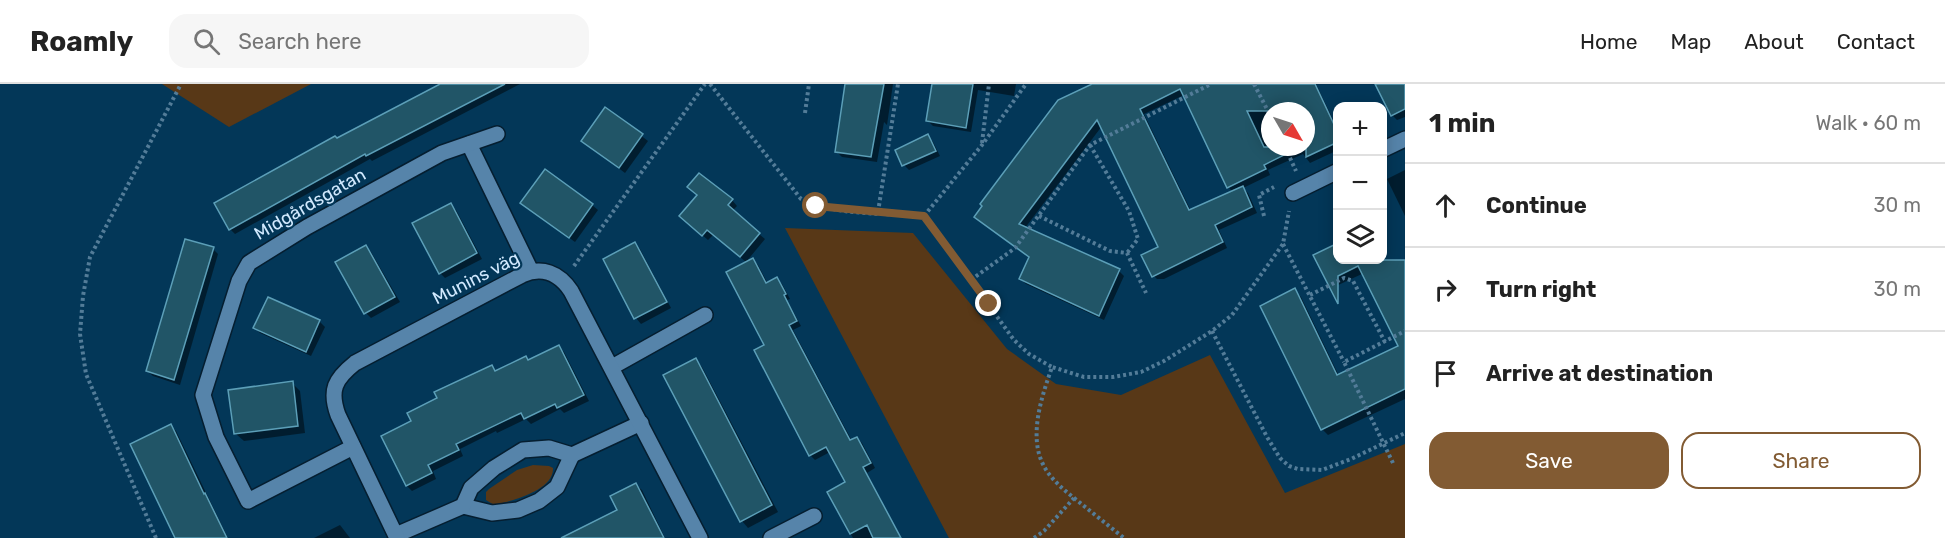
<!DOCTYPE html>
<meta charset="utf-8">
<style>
:root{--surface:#fff;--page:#f6f6f6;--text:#222;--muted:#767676;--line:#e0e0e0;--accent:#825b33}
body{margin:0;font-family:Rubik,sans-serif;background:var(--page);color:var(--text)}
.controls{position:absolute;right:18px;top:18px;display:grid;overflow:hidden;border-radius:12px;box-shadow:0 3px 15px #0003}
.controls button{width:54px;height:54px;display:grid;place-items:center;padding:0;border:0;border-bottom:2px solid var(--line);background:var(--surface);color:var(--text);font:30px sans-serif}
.compass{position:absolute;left:1261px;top:18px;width:54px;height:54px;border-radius:50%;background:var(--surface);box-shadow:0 3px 15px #0003;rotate:129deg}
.stop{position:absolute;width:18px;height:18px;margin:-14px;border:4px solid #825b33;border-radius:50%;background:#fff}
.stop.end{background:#825b33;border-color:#fff;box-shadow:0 2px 6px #0008}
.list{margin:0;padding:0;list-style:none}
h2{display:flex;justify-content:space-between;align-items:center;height:78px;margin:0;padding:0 24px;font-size:26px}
h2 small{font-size:20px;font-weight:400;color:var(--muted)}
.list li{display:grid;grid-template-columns:39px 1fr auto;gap:18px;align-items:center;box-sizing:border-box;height:84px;padding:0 24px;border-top:2px solid var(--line)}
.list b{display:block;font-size:22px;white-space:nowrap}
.list em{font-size:20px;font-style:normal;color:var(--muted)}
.actions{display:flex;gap:12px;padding:18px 24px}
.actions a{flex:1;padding:14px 0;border:2px solid var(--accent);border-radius:18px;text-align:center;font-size:21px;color:var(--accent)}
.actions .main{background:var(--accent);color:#fff}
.icon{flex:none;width:33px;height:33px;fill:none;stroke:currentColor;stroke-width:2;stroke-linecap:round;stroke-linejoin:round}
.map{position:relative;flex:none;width:1405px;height:454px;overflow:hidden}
header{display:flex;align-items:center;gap:36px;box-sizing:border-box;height:84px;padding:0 30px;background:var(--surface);border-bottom:2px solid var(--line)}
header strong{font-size:28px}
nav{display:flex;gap:33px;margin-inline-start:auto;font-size:21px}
.search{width:420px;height:54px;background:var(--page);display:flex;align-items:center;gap:15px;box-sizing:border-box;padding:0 21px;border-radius:18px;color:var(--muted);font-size:22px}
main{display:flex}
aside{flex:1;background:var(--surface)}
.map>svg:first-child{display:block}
.green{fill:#583817}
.shadow{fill:#0007;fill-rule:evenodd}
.building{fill:#215567;stroke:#5c9fb8;stroke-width:1.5}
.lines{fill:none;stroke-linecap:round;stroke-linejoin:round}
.minor-casing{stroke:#051e30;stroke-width:18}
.path{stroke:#537c98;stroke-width:4;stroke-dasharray:3 3;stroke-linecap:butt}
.minor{stroke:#5684aa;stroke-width:15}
.route{stroke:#825b33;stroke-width:8}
.labels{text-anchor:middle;stroke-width:4.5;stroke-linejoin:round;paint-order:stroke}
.street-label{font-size:18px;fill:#d1e9fe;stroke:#033758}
</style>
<header>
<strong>Roamly</strong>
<div class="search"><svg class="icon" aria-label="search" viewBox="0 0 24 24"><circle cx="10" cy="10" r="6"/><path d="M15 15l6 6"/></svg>Search here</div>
<nav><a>Home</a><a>Map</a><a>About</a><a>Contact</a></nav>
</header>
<main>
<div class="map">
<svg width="1405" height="454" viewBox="0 0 1405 454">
<rect width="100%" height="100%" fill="#033758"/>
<g class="green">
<polygon points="162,0 311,0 229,43"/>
<polygon points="785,144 913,149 1007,265 1056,300 1121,311 1210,271 1285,409 1405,360 1405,454 949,454"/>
<path d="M 533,381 L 549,382 L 553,384 C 554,407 511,417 494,421 L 486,416 L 486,408 L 489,405 L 517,386 Z"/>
</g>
<g class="shadow">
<polygon points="443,0 520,0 372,77 370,75 235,150 230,145 337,56"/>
<polygon points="847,0 893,0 887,41 884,38 877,78 842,73 836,67"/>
<polygon points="934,0 1016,0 1014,12 978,6 971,48 933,42 928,37"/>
<path d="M 1095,0 L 1316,0 L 1338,46 L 1338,66 L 1310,79 L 1303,70 L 1268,86 L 1270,91 L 1243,104 L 1248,109 L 1257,129 L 1219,146 L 1227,164 L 1164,195 L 1157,195 L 1151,189 L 1160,163 L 1102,42 L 1025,144 L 1119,187 L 1124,192 L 1104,236 L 1026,200 L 1020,195 L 1030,174 L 981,138 ZM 1184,11 L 1228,103 L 1233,108 L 1191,127 L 1144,30 ZM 1270,27 L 1306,27 L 1306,63 L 1270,63 Z"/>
<polygon points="1377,0 1405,0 1405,33 1397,36 1392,31"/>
<polygon points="606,25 648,57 625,89 583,57"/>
<polygon points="928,52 933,58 940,72 909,86 904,81"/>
<polygon points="1405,86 1405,132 1387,95"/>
<polygon points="732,116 737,122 732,127 765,155 746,178 713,151 708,156 686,137"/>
<polygon points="450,121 456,126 482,175 445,194 440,189"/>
<polygon points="592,121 598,126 575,158 528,124"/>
<polygon points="635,159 640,165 671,224 641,240 636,234 605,175"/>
<polygon points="366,163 371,168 400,218 371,234 366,229"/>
<polygon points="213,165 218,170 180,301 153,292 147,287"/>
<polygon points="753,176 758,181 768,200 777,195 782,200 790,215 787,216 801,242 793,246 852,357 857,354 862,359 875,384 867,389 901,454 853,454 829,409 847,399 830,368 815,376 810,371 766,261"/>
<polygon points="1338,176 1380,176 1385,187 1405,177 1405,315 1328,351 1322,345 1294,206 1301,213 1339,292 1400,263 1364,189 1334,203"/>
<polygon points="319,237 325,243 311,272 260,249 255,244"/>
<polygon points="559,263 564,268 589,317 564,329 560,325 531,340 526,335 497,349 496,347 460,365 463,372 433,387 436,395 412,407 407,402 383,353 413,338 439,315 492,283 497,288 526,274 530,277"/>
<polygon points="696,276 702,283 778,428 748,444 742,437"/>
<polygon points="292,299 300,307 305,349 244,357 236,350"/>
<polygon points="171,342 176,347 228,454 177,454"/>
<polygon points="636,401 642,406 665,454 569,454 619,427"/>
<polygon points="340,441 350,454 314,454"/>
</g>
<g class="building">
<polygon points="440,0 505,0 366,72 365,70 229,146 214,119 335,52 337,54"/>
<polygon points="845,0 884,0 871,73 835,68"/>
<polygon points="932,0 973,0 966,44 926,37"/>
<polygon points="1092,0 1315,0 1338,49 1338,58 1306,73 1306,27 1247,27 1264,63 1300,63 1264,81 1266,85 1227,104 1180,5 1140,25 1189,126 1243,102 1252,123 1215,141 1223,158 1152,193 1141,171 1158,163 1097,36 1019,140 1120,185 1099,232 1019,195 1029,173 974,133 982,122 980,120 1058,16"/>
<polygon points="1375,0 1405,0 1405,25 1391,32"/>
<polygon points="605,23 643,50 619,84 581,57"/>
<polygon points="928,50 936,67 902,82 895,66"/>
<polygon points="545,85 593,120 569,154 520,119"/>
<polygon points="699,89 733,115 728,121 760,149 740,173 707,146 702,152 679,132 697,111 687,103"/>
<polygon points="451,119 477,169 439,190 412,139"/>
<polygon points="185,155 214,163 174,296 146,287"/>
<polygon points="635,158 667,218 634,235 603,175"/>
<polygon points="1338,159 1338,176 1405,176 1405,305 1321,346 1260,222 1295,204 1337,291 1398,262 1358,182 1338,192 1338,220 1313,171"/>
<polygon points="366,161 395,213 364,230 335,178"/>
<polygon points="753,174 766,199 777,193 786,210 784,211 797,237 789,241 850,356 857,353 871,379 863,383 901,454 873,454 867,441 850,450 827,408 845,398 826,363 809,372 754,266 764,261 726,188"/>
<polygon points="268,213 320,236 306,268 253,244"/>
<polygon points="559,261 584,311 557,324 555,320 524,335 521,329 456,360 459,366 428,381 432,389 406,402 381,352 411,337 407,329 437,314 434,308 492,281 495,287 526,272 528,276"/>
<polygon points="696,274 772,421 740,438 663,291"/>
<polygon points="293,297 298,342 234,350 228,306"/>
<polygon points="171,340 204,410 205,409 227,454 175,454 130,360"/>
<polygon points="636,399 664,454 561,454 617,426 610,412"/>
</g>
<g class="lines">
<g class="minor-casing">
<g id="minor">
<polyline points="469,60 531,187"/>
<polyline points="1382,66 1405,55"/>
<polyline points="1293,109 1338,87"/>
<polyline points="612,283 705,231"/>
<polyline points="353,363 248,417 216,353 203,311 239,197 249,179 307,143 442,69 497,50"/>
<polyline points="463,422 492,429 518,426 539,417 557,403 572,371"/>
<polyline points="396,451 463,422 471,404 494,384 523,366 549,364 572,371 641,339"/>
<path d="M 397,454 L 338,331 C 329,306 335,295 355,279 L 522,191 C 542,182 559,189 571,207 L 700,454"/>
<polyline points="771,454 814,432"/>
</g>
</g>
<g class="path">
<path d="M 710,0 L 801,115 C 835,132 886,129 924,132 L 1014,256 L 1029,270 L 1052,283"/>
<polyline points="1254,0 1270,31"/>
<polyline points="805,29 809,0"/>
<polyline points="982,59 989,0"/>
<polyline points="1090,61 1129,127 1138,155 1127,169"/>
<polyline points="1285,63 1296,87"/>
<polyline points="878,128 898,0"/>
<polyline points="924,132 982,61 1026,0"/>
<polyline points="1039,132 1110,167 1127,169 1146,209"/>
<polyline points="1264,132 1259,111 1274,103"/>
<polyline points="1283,160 1344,278"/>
<polyline points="574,182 705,0"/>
<polyline points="971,196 1015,164 1090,61 1211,0"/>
<polyline points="1310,211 1344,194 1353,197 1385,258"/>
<polyline points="1212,247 1267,353 1280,374 1289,382 1298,385 1322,386 1351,375 1405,349"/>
<polyline points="1393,379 1344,278 1405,247"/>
<polyline points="1074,414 1124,454"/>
<polyline points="156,454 86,290 80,250 83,212 90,173 181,0"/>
<path d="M 1034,454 L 1044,447 L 1074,414 C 1063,405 1052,396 1045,384 C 1027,354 1042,312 1052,283 L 1084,293 L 1113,293 L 1141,288 L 1164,277 L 1212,247 L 1232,231 L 1283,160 L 1289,127"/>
</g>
<use href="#minor" class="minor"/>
</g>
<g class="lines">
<polyline class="route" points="816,122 924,132 989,220"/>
</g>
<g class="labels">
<g class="street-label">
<text transform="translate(310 120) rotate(-30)" y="6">Midgårdsgatan</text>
<text transform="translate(476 194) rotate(-27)" y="6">Munins väg</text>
</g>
</g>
</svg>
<div class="controls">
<button>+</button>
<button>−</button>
<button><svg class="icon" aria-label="layers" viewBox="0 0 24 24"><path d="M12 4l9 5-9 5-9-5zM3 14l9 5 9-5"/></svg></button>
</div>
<svg class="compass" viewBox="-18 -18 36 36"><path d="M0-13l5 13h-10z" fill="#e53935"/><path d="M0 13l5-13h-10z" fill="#767676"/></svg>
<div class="stop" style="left:816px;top:122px"></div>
<div class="stop end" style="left:989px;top:220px"></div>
</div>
<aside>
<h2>1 min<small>Walk · 60 m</small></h2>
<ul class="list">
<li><svg class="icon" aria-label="ahead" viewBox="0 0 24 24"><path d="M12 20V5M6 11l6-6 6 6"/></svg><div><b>Continue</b></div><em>30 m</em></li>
<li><svg class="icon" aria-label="right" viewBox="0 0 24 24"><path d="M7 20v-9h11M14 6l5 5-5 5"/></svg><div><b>Turn right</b></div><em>30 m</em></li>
<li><svg class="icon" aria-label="arrive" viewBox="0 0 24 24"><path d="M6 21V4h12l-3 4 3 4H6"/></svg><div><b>Arrive at destination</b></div></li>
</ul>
<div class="actions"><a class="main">Save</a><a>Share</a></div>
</aside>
</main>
